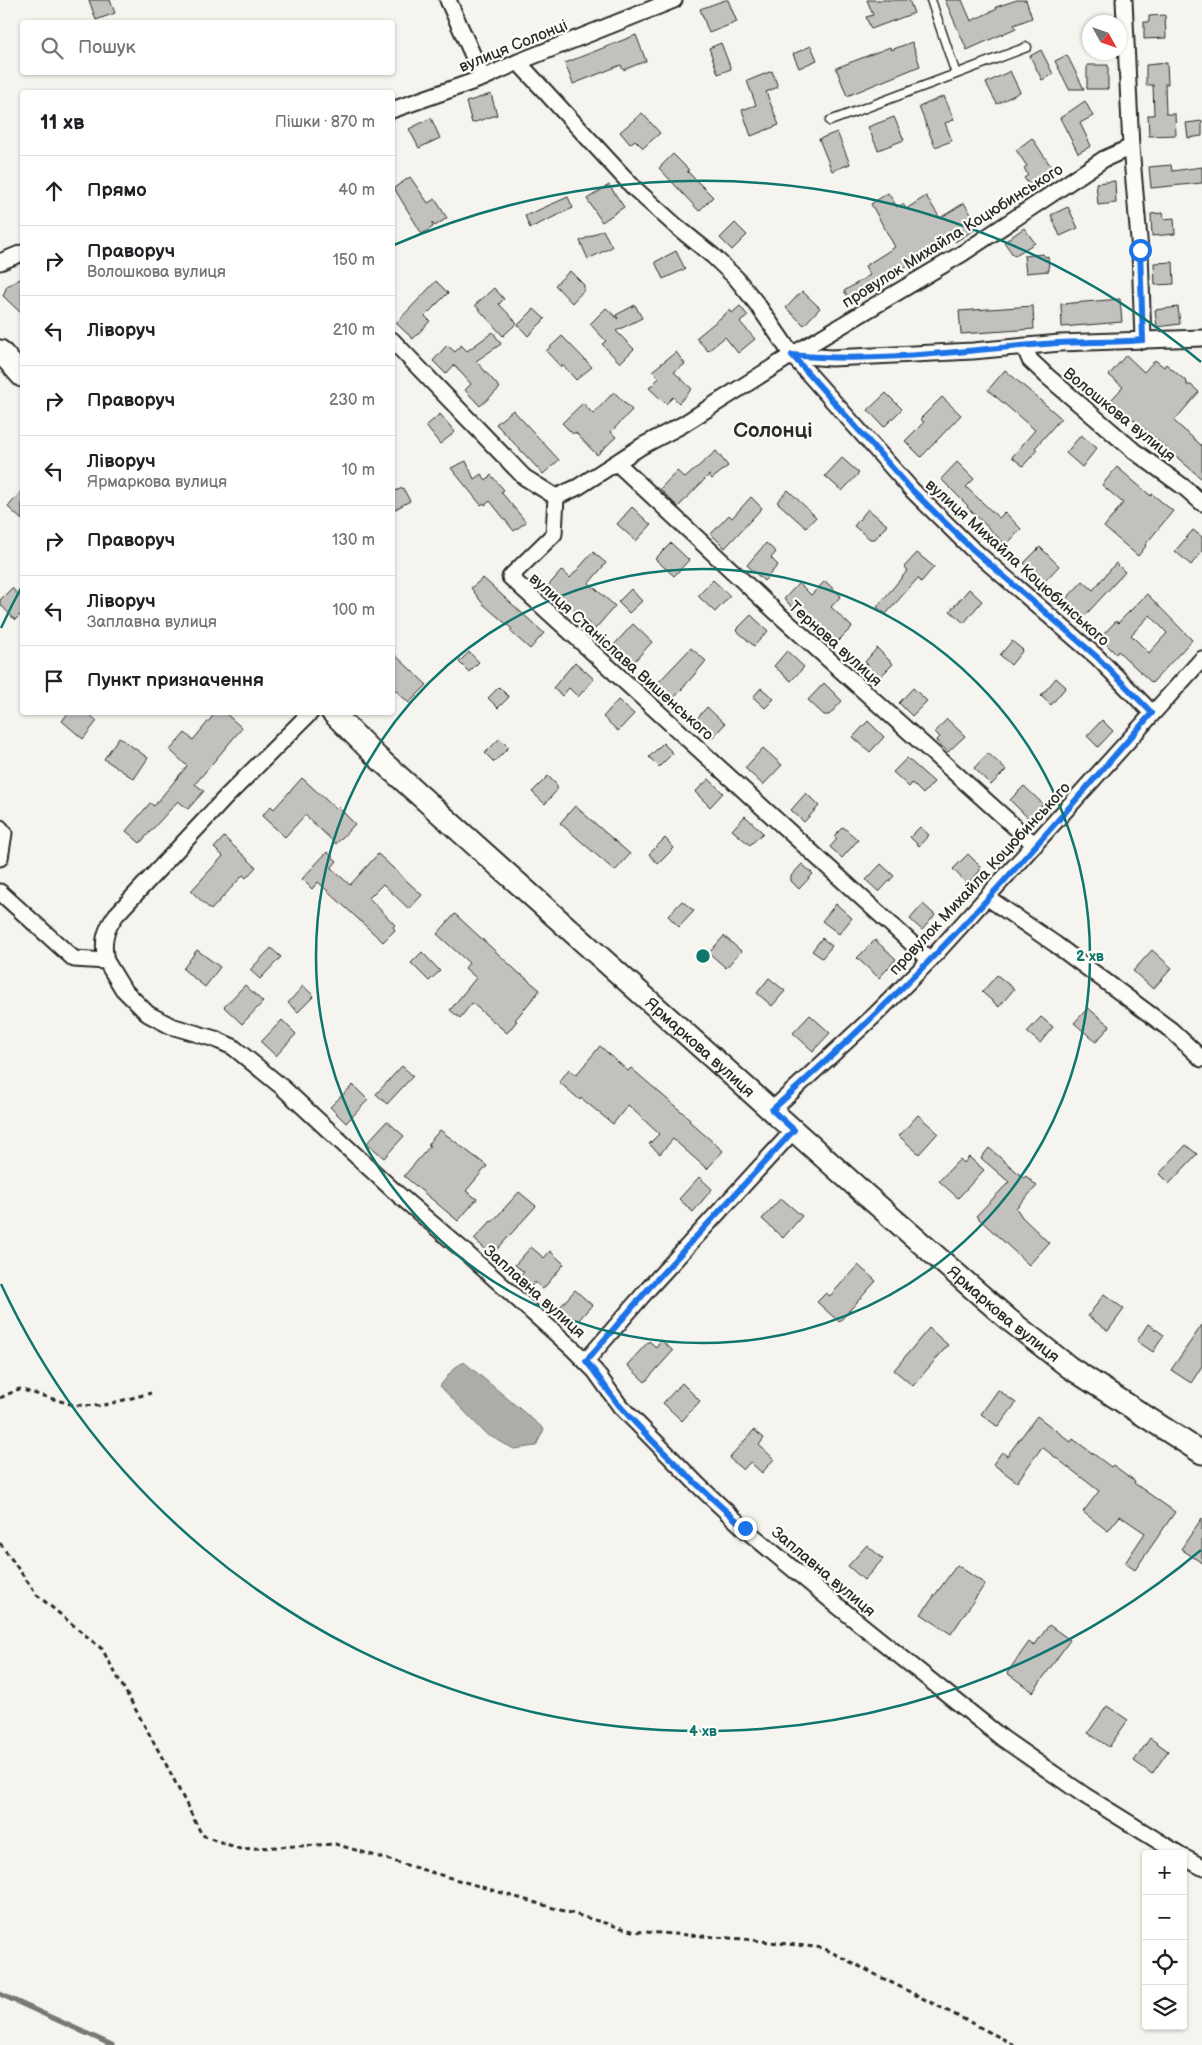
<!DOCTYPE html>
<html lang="uk">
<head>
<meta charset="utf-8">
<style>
  :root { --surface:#fff; --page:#f2f2f2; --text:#202124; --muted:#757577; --line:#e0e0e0 }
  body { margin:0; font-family:"Balsamiq Sans",sans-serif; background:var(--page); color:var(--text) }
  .controls { position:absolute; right:15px; bottom:15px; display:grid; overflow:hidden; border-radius:5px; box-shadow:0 1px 4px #0004 }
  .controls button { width:45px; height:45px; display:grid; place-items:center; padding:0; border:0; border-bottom:1px solid var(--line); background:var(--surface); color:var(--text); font:25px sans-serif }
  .compass { position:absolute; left:1082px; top:15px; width:45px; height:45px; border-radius:50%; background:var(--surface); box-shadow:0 1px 4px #0004; rotate:130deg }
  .stop { position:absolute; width:15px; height:15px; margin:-11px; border:4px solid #1a73e8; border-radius:50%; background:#fff }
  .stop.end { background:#1a73e8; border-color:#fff; box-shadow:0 1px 5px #0008 }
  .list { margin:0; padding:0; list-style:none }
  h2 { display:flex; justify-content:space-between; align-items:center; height:65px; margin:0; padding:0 20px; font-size:21px }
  h2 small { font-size:16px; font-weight:400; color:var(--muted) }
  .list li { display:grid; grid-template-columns:32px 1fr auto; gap:15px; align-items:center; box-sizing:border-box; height:70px; padding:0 20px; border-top:1px solid var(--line) }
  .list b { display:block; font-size:19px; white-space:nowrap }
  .list p { margin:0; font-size:16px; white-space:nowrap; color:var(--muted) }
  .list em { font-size:16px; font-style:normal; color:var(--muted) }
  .icon { flex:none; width:28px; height:28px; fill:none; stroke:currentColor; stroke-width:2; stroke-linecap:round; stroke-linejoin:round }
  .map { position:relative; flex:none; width:1202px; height:2045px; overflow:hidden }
  .search { position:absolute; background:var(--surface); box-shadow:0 1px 4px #0004; left:20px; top:20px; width:375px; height:55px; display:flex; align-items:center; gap:12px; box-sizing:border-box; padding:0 18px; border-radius:5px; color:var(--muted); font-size:19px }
  .panel { position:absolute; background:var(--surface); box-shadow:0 1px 4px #0004; left:20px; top:90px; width:375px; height:625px; border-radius:5px }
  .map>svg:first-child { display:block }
  .water { fill:#adaca9; stroke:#797877 }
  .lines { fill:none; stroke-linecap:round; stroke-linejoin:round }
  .stream { stroke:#797877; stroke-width:5 }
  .building { fill:#c2c1be; stroke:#2b2b2b; fill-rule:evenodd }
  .lane-casing { stroke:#2b2b2b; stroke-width:11 }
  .street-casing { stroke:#2b2b2b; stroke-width:19 }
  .secondary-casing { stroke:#2b2b2b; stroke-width:25 }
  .path { stroke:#2b2b2b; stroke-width:3; stroke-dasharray:5 4; stroke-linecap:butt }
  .lane { stroke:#fdfcf7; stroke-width:8 }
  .street { stroke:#fdfcf7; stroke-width:15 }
  .secondary { stroke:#fdfcf7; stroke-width:21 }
  .route { stroke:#1a73e8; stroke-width:6 }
  .ring { fill:none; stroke:#0f766e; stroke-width:2.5 }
  .labels { text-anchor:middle; stroke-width:4.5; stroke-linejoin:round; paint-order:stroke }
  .street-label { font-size:16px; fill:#2b2b2b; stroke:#fdfcf7 }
  .district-label { font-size:21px; font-weight:bold; fill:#2b2b2b; stroke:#fdfcf7 }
  .centre { fill:#0f766e; stroke:#fdfcf7; stroke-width:2.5 }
  .ring-label { font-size:15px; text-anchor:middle; font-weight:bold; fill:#0f766e; stroke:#fdfcf7; stroke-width:4.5; stroke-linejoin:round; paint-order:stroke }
</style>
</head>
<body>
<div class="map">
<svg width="1202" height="2045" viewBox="0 0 1202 2045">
  <rect width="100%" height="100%" fill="#f5f4ef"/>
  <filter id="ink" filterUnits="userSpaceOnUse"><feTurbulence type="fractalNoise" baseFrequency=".02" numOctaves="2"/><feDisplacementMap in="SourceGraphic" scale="10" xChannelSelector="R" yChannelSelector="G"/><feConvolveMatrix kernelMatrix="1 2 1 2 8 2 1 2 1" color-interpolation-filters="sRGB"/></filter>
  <g filter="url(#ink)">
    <path class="water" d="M464,1362L544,1429L536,1446L514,1449L486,1434L440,1386L454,1368Z"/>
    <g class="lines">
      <path class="stream" d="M0,1994L112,2045"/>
    </g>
    <path class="building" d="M89,0H110L115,13L96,20Z
      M725,0H728L737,22L709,33L700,9Z
      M867,0H909L914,13L871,29L866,17L873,15Z
      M945,0H962L971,21L997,9L996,7L1017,0H1026L1032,18L1014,25L1016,28L967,50Z
      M1165,15L1166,38L1144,39V22H1149V16Z
      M636,35L646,61L623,70L621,65L573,84L565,63Z
      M912,42L920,66L847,96L836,68L890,47L891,50Z
      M721,43L731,69L718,74L709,48Z
      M811,46L817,60L799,68L793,54Z
      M1041,50L1053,74L1042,80L1030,56Z
      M1067,55L1084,89H1069L1055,61Z
      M1167,63L1168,84H1165L1166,114H1175L1176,135L1149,136L1148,115H1154L1153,85H1146V65Z
      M1087,65H1108V89H1087Z
      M772,71L778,87L766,92L779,125L751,136L742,110L756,105L747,81Z
      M1010,71L1020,92L997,104L986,83Z
      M491,94L497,115L472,123L466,102Z
      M944,96L954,120L945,123L952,141L935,147L919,107Z
      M1085,101L1093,116L1080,123L1091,146L1078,153L1060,118Z
      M642,113L660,133L643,148L635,140L630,144L620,132Z
      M894,117L904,140L878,150L868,127Z
      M431,118L440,138L419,148L409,129Z
      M1202,121V136L1188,138L1186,123Z
      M837,132L850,164L832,171L819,139Z
      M1032,138L1054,171L1041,180L1043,183L1033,190L1024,178L1028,175L1024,168L1027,166L1016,150Z
      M673,154L689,170L687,171L713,197L699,211L659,168Z
      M1171,165L1172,171L1202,167V183L1151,188L1149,167Z
      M410,177L428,203L435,199L447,218L435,226L432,222L433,227L422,234L394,188Z
      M1115,181L1116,203L1098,205L1096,183Z
      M609,185L624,207L602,222L587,199Z
      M888,193L897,207L903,204L906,209L926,196L940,218L964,203L979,227L955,242L952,237L852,303L844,291L870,275L865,266L895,247L871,204Z
      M568,197L573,208L530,228L525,216Z
      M1068,207L1078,228L1060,236L1051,215Z
      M1163,213L1164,219L1174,218L1175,234L1152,236L1151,214Z
      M735,223L747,235L732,250L720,238Z
      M1024,228L1035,243L1014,256L1004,242Z
      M603,230L612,247L588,259L580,241Z
      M676,251L685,269L663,279L655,262Z
      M1043,254L1045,257L1048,256L1049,271L1026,273L1024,256Z
      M1173,262L1174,284L1155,285L1154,263Z
      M570,271L584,285V290L572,303L555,285Z
      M22,278V314L3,296L7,286Z
      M436,281L448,293L425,316L430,321L413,339L396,323Z
      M494,288L504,299L499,304L517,323L503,336L475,305Z
      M802,291L820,308L804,325L786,308Z
      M1120,299L1122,322L1062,327L1061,304Z
      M635,305L642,318L616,331L634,349L620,363L602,344L606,341L590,324L606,308L618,319L616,315Z
      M740,306L748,316L740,322L755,339L738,353L725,337L708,351L696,338L730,310L732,313Z
      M1033,306L1034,329L961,334L959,311Z
      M1178,307L1180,324L1157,327L1155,310Z
      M534,309L545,319L528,336L518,325Z
      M493,332L501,344L476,361L500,388L480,406L465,390L471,384L454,365L446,374L433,361L447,345L455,352L461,345L467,351Z
      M562,336L592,367L576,380L563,365L561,367L546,351Z
      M676,352L685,364L674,372L692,389L679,403L673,397L666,404L649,388L659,378L652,371Z
      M1126,355L1144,372L1155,360L1164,367L1166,364L1187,382V385H1191L1199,392L1174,421L1202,446V479L1111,400L1123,387L1109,375Z
      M1005,370L1061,418L1035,448L1037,450L1023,466L1012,457L1035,430L988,390Z
      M614,392L632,410L611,432L616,437L597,455L575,432L573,434L562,423L583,403L593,414Z
      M886,393L902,409L884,427L868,410Z
      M942,397L961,415L921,457L905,441L924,422L920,419Z
      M513,410L559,460L543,474L496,424Z
      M440,414L455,432L440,444L426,426Z
      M1081,435L1097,448L1082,467L1066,453Z
      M716,451L728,466L712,479L709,475L678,507L660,489L677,471L685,478Z
      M842,458L859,473L842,491L825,476Z
      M466,461L474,479L481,474L486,480L491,475L504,490L501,492L526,522L514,531L490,501L485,505L484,503L481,505L451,468Z
      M957,462L974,479L966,487L999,518L1005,512L1021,529L1006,545L967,507L968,506L941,479Z
      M1117,467L1151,496L1152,494L1173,511L1145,545L1146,546L1138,556L1104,527L1123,503L1102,485Z
      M403,488L410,501L392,511V492Z
      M22,490V520L8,507Z
      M788,490L816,517L806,528L777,502Z
      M751,497L762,508L725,548L711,534L729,515L732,518Z
      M632,507L651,525L636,541L617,524Z
      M868,509L887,525L875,539H870L854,526Z
      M1193,530L1202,537V551L1191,565L1175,551Z
      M671,543L689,560L674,576L655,559Z
      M766,543L776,552L771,558L778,565L764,581L747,565Z
      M1040,547L1059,566L1044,582L1024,563Z
      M593,552L606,563L589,583L615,606L595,629L548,586L562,570L570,578Z
      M917,553L934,567L921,582L918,578L886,614L877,607L908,570L904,567Z
      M1116,563L1125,572L1080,621L1072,614L1076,610L1065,600L1083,581L1093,590Z
      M483,578L544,633L530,649L510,631L512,629L483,604L471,588Z
      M713,580L730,596L715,612L698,596Z
      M825,581L841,596L831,607L852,627L835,644L802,613L800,615L784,599L799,583L811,595Z
      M12,588L22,599V613L15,620L0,604V600Z
      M631,589L642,601L629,613L618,602Z
      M969,589L982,601L964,623L950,611Z
      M1147,594L1192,640L1152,683L1118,651L1116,654L1100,638L1116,621L1118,623ZM1150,615L1167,633L1149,653L1131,635Z
      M751,615L768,631L754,646L736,630Z
      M633,624L652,642L631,665L612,647Z
      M1012,641L1023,650L1011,665L1000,655Z
      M691,648L706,661L669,704L653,688Z
      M877,648L893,664L875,682L863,671L868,665L865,662Z
      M787,651L804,667L791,681L774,666Z
      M392,652L427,685L409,703L392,687Z
      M469,652L479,662L469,672L459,662Z
      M575,662L594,679L578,697L569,688L562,696L553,688Z
      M1056,678L1066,687L1051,705L1041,696Z
      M824,683L842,701L829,715H824L808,700Z
      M499,687L509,697L498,708L488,698Z
      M761,688L774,699L765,708L753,697Z
      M913,688L927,701L912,716L899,703Z
      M618,700L634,714L618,731L603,717Z
      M707,707L725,724L711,739L693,723Z
      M69,712H87L97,721L83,739L62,721Z
      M216,712H224L242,728L195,784L204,791L188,809L178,801L140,843L126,831L150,803L154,806L187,766L170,750L185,733L193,740Z
      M947,719L965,736L948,752L936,741L940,737L935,732Z
      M1102,720L1113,731L1098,747L1087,736Z
      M868,721L884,737L870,752L853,737Z
      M119,737L148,758L134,779L104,759Z
      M500,738L509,747L494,762L485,753Z
      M663,743L673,753L659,767L649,757Z
      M763,748L782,765L763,785L745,768Z
      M988,753L1006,770L991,785L974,768Z
      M907,758L934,782L923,794L912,783L909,787L893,772Z
      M548,776L557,785V790L545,804L532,792Z
      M302,778L336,809L338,807L355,824L336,844L305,815L285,837L262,816L271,806L274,809Z
      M709,779L723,793L710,807L695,792Z
      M1024,786L1043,804L1029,819L1010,800Z
      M806,793L819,806L804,822L791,810Z
      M575,806L630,854L615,871L560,823Z
      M745,816L763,833L750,845L732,830Z
      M843,827L858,840L842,858L830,847L837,839L834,836Z
      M920,827L929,835L919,846L910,837Z
      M224,837L256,867L246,878L243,875L211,910L191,891L223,856L214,848Z
      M665,838L674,848L658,864L649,854Z
      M327,852L337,861L331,868L350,885L378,854L422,895L409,909L383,884L369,898L395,925L393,927L395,930L383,942L318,882L312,889L302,879Z
      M968,854L980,866V871L967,884L953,869Z
      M802,864L813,874L799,889L791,881V876Z
      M881,864L894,876L879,892L866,880Z
      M682,901L694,911L679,927L668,916Z
      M836,904L852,918L839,934L822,921Z
      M923,904L935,915L922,930L910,919Z
      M455,914L521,975V974L540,990L515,1020L517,1021L507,1033L472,1003L460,1018L450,1010L476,978L465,968L469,963L437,934Z
      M724,936L741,951L726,968L709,953Z
      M822,938L832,946L822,958L812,951Z
      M875,940L896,959L879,978L857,958Z
      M271,948L281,957L260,979L250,970Z
      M197,950L220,967L205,987L183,969Z
      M1152,950L1172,968L1153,989L1133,971Z
      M422,952L440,971L429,981L411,963Z
      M997,975L1014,989L999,1007L982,992Z
      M769,978L785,991L772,1006L757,993Z
      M245,985L263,1002L242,1024L224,1007Z
      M303,986L314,996L298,1012L288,1003Z
      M1088,1008L1110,1026L1096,1042L1074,1023Z
      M810,1015L830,1033L813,1051L793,1033Z
      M1041,1017L1053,1027L1040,1043L1027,1032Z
      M282,1020L296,1034L276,1056L261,1042Z
      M600,1046L628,1071L631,1068L690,1119L689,1121L723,1151L707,1169L673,1139L660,1154L649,1144L659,1134L628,1105L613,1124L581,1098L580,1100L559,1082L569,1069L576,1075Z
      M402,1066L413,1076L387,1104L376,1094Z
      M353,1085L368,1100L346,1123L330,1107Z
      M918,1115L938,1133L919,1154L899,1136Z
      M387,1121L404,1136L384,1158L367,1143Z
      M440,1130L487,1166L466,1191L477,1199L458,1221L404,1176L430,1146L428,1144Z
      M1186,1145L1197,1154L1169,1184L1159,1174Z
      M989,1148L1024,1178L1026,1176L1037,1186L1016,1208L1022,1217L1049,1243L1029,1265L976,1216L1009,1182L981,1158Z
      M969,1157L984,1170L958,1198L939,1181L960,1159L964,1163Z
      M699,1177L712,1189L693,1212L679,1199Z
      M519,1192L536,1206L492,1255L474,1239L491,1221L492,1222Z
      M781,1198L802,1216L783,1238L762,1219Z
      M531,1247L544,1258L550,1251L564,1264L543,1289L535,1282L527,1291L516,1281L524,1272L515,1265Z
      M858,1265L876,1281L839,1322L817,1302L826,1293L830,1296Z
      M575,1290L592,1305L571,1329L554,1314Z
      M1104,1294L1124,1309L1108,1331L1088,1316Z
      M1148,1324L1164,1335L1153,1352L1137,1341Z
      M1202,1325V1366L1191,1383L1171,1370Z
      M929,1328L948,1345L913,1386L894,1370Z
      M661,1340L673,1351L645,1382L627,1365L649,1341L656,1347Z
      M682,1383L700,1401L682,1421L663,1403Z
      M998,1390L1016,1403L998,1427L981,1414Z
      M1037,1416L1071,1442L1073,1439L1111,1467L1113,1465L1135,1481L1134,1483L1175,1512L1135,1570L1125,1563L1145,1533L1120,1516L1108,1531L1083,1512L1099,1491L1042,1447L1017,1482L993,1464L1002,1452L1007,1456Z
      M754,1430L764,1438L759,1445L774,1459L762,1473L750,1462L743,1470L729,1458Z
      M1202,1518V1563L1181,1549Z
      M867,1545L883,1559L864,1580L848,1566Z
      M957,1565L985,1584L951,1634L921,1614Z
      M1049,1625L1070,1640L1033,1692L1007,1673L1029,1642L1034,1646Z
      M1107,1706L1128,1720L1109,1747L1088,1733Z
      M1150,1738L1168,1751L1152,1774L1134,1761Z"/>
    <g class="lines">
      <g class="lane-casing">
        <path id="lane" d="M956,74L1027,47
          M830,121L956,74L931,0"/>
      </g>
      <g class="street-casing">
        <path id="street" d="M448,0L483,78
          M1124,0L1131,147L1140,251L1143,341
          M518,62L634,188L676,226L713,256L736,278L757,304L792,355L912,490L970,547L1097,657L1152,713
          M392,110L483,78L518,62L674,0
          M0,262L22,253
          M392,340L524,477L556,497L554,534L510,577L930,960
          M1024,346L1030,360L1047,376L1134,451L1185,488L1202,503
          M792,355L831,358L874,356L973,351L1060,343L1202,338
          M617,463L776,612L1035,845
          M556,497L578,487L642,446L682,425L792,355L963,253L1104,159L1131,147
          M0,828L4,833L0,858
          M0,892L74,959L106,961L123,989L148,1014L171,1026L215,1039L233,1047L282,1087L393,1190L464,1251L573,1349L595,1371L620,1406L699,1486L745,1529L834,1603L1002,1738L1084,1795L1179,1854
          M988,898L1055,944L1171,1030L1202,1059
          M106,961C102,942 105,930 116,915L227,796L311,712
          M772,1110L876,1014L930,960L1202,659
          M586,1361L649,1288L794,1130
          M1183,1857L1202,1867"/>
      </g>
      <g class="secondary-casing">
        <g id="secondary">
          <path d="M0,351L22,376"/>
          <path id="s1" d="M332,712L377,757L867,1196L1008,1319L1069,1367L1202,1453"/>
        </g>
      </g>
      <path class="path" d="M0,1398L19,1389L74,1405L101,1406L151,1393
        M0,1543L37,1595L102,1649L168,1768L202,1835L240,1849L335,1844L632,1931L744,1939L823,1948L1015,2045"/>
      <use href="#lane" class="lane"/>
      <use href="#street" class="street"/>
      <use href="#secondary" class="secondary"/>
    </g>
  </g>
  <g class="lines" filter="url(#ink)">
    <path class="route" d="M745,1528C701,1489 657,1448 618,1404C607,1390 598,1375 586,1361L649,1288L794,1130L772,1110C826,1062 878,1013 929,961C1007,881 1079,796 1152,713L1097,657L970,547L912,490L792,355C875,363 960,351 1044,344C1077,341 1110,343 1143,340L1140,250"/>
  </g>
  <g class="ring">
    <circle cx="703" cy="956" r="387"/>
    <path d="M1201 1550A775 775 0 0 1 1 1284M1 628A775 775 0 0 1 22 586M394 245A775 775 0 0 1 1201 362"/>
  </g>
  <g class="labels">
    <g class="street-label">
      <text transform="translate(513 45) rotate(-22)" y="6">вулиця Солонці</text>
      <text transform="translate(952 235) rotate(-32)" y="6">провулок Михайла Коцюбинського</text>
      <text transform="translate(1120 414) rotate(39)" y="6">Волошкова вулиця</text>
      <text transform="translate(1018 562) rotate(42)" y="6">вулиця Михайла Коцюбинського</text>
      <text transform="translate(836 643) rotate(42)" y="6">Тернова вулиця</text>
      <text transform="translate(622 656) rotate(42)" y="6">вулиця Станіслава Вишенського</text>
      <text transform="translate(979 878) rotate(-47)" y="6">провулок Михайла Коцюбинського</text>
      <text dy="6" stroke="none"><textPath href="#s1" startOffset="498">Ярмаркова вулиця</textPath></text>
      <text transform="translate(535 1291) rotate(42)" y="6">Заплавна вулиця</text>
      <text dy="6" stroke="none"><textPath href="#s1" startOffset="902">Ярмаркова вулиця</textPath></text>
      <text transform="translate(824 1571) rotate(40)" y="6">Заплавна вулиця</text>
    </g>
    <g class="district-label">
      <text x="773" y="437">Солонці</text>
    </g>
  </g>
  <circle cx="703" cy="956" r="8" class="centre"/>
  <g class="ring-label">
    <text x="1090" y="961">2 хв</text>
    <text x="703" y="1736">4 хв</text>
  </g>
</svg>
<div class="controls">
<button>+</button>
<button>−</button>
<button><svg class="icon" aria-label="locate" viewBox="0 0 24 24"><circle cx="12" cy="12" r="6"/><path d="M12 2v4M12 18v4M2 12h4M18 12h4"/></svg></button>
<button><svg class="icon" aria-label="layers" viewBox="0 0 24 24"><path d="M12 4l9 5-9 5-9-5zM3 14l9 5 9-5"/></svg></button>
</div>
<svg class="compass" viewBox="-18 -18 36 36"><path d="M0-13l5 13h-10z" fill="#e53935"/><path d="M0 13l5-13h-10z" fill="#757577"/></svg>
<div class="stop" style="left:1140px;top:250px"></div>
<div class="stop end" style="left:745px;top:1528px"></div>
<div class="search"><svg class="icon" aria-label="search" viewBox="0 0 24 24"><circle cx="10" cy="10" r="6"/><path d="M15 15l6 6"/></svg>Пошук</div>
<section class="panel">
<h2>11 хв<small>Пішки · 870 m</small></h2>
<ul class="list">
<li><svg class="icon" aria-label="ahead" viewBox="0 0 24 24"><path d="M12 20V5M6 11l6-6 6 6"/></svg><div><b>Прямо</b></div><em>40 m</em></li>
<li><svg class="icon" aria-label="right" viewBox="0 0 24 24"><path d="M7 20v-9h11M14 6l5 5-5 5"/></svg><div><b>Праворуч</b><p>Волошкова вулиця</p></div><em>150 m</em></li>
<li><svg class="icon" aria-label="left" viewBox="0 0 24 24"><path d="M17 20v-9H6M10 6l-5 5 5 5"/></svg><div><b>Ліворуч</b></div><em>210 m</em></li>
<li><svg class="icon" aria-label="right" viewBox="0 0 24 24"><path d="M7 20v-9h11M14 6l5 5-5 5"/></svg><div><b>Праворуч</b></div><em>230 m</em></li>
<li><svg class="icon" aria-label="left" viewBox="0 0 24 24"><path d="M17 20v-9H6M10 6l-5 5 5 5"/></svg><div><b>Ліворуч</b><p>Ярмаркова вулиця</p></div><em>10 m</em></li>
<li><svg class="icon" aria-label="right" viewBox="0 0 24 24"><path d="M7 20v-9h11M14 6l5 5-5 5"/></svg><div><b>Праворуч</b></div><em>130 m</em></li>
<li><svg class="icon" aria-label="left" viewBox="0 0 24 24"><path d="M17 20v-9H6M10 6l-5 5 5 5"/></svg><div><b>Ліворуч</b><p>Заплавна вулиця</p></div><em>100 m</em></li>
<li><svg class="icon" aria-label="arrive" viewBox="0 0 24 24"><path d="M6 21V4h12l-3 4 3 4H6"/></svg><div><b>Пункт призначення</b></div></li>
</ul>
</section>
</div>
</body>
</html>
